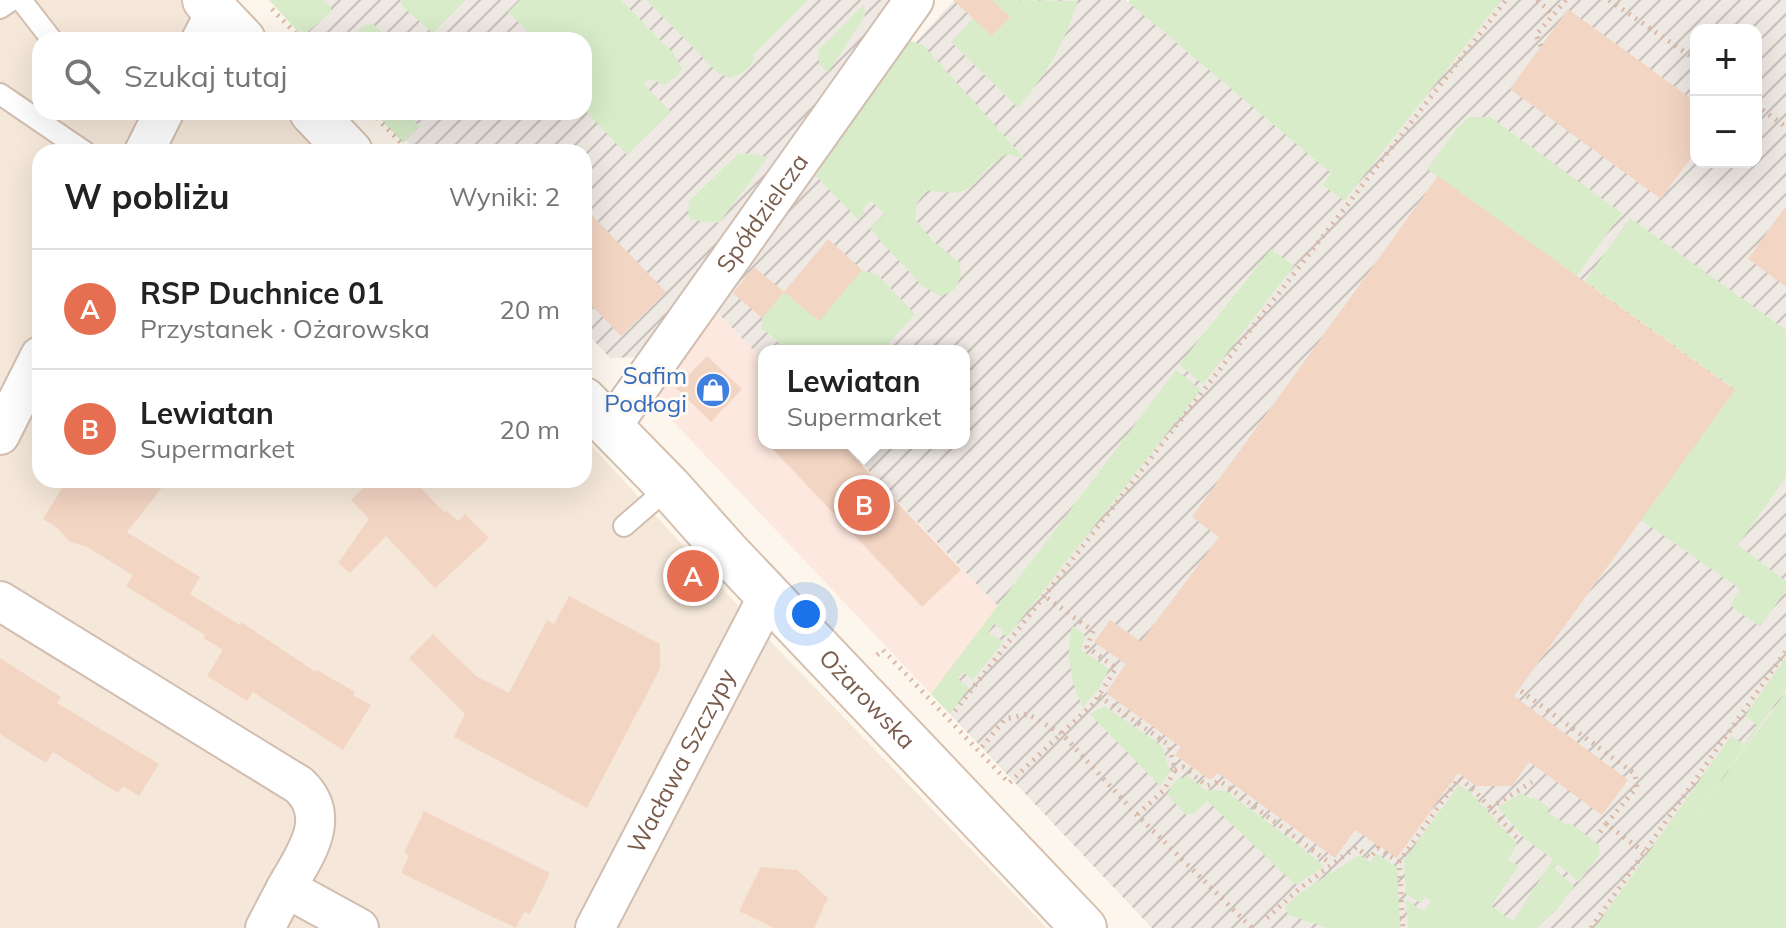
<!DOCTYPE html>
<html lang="pl">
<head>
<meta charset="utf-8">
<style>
  :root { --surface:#fff; --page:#f6f6f6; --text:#222; --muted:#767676; --line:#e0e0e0; --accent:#e76f51 }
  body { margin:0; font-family:Mulish,sans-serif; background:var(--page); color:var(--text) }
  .controls { position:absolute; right:24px; top:24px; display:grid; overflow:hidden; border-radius:16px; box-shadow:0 8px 32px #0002 }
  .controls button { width:72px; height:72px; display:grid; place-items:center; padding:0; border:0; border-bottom:2px solid var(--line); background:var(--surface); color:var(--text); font:40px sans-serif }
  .you { position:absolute; left:806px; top:614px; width:28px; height:28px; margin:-20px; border:6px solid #fff; border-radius:50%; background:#1a73e8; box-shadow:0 0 0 12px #1a73e833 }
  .badge { display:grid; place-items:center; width:52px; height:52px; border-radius:50%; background:var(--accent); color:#fff; font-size:26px; font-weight:700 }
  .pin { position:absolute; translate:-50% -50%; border:4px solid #fff; box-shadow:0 2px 8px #0006 }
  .popup { position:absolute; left:758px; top:345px; width:212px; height:104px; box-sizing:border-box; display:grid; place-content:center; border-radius:16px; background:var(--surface); filter:drop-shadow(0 2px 6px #0005); font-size:26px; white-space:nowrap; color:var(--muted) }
  .popup b { font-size:30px; color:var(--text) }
  .popup::after { content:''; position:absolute; left:50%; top:100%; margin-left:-16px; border:16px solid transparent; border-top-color:var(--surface) }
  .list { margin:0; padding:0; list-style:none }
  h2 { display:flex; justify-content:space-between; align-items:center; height:104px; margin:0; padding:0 32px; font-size:34px }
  h2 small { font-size:26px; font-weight:400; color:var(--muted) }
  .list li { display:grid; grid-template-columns:52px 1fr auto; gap:24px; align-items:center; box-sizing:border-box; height:120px; padding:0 32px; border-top:2px solid var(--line) }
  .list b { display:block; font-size:30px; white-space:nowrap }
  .list p { margin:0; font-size:26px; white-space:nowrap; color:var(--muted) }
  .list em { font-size:26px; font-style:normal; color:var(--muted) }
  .icon { flex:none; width:44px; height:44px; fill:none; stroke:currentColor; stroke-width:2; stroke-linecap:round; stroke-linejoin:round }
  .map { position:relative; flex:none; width:1786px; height:928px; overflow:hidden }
  .search { position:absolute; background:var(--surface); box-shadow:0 8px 32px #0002; left:32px; top:32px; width:560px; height:88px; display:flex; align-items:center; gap:20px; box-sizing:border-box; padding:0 28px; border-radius:24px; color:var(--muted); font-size:30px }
  .panel { position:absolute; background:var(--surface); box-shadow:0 8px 32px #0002; left:32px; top:144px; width:560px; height:344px; border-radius:24px }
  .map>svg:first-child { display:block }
  .residential { fill:#f5e8da }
  .commercial { fill:#fde8e0 }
  .industrial { fill:url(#industrial-furrows); fill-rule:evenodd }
  .grass { fill:#d8ecc9 }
  .building { fill:#f3d5c3 }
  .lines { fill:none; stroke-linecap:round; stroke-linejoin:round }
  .service-casing { stroke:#d1beb0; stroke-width:24 }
  .minor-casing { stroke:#d1beb0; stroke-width:42 }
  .secondary-casing { stroke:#d6c0b0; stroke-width:48 }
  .path { stroke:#d9b8a5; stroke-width:5; stroke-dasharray:2 6; stroke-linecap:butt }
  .service { stroke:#fff; stroke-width:20 }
  .minor { stroke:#fff; stroke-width:38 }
  .secondary { stroke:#fff; stroke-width:44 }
  .labels { text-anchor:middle; stroke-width:6; stroke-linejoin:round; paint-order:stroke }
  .street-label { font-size:24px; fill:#7a5c4d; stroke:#fffaf3 }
  .shop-label { font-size:24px; fill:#366cbe; stroke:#fffaf3; text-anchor:end }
</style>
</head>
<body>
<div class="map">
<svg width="1786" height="928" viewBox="0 0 1786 928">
  <defs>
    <pattern id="industrial-furrows" width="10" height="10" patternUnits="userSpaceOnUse" patternTransform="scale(2)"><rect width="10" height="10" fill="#efe9e4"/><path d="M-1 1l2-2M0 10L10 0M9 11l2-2" fill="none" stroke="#c7c0bb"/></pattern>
  </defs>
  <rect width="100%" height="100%" fill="#fdf6ec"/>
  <path class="residential" d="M0,0H187L223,40H40V112H289L325,152H40V480H584V437L771,642L1047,928H0Z"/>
  <path class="commercial" d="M716,311L764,361V443H841L998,606L931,694L650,397Z"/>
  <path class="industrial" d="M277,0H889L645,357L610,358L584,330V152H417L379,112H584V40H313Z
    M954,0H1126L1332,173L1471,0H1786V692L1617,928H1152L931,694L998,606L842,443H964V351H764V361L716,311L890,71ZM1696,30H1756V162H1696Z"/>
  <path class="grass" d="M269,0H322L331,7V12L304,35L300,34Z
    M400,0H466L433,33L404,8Z
    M520,0H621L674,54L682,68L679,74L665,85L649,79L644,85L671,112L627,155L584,109V40H528L532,36L508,12Z
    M646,0H808L754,54C754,67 742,74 730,78L719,74Z
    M992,0L1078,1C1064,45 1047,73 1018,108L951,42L973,18L993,36L1010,17Z
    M1130,0H1501L1344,201L1323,185L1331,173L1128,2Z
    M864,4L865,16L828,72L819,64L818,51Z
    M373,24L392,40H349L364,25Z
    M908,40L923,45L1025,159L1007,154C965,176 987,201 926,190L917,204L915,219L932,240L960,263L961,276L955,290L941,296L922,286L870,229L885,214L871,201L863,208L865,212L858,219L816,176C821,159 835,150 838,132Z
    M374,112H406L420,127L403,143Z
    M1469,117H1490L1622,213L1577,276L1427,169L1457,129Z
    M747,153L768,157L719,223L691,220L688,211L689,201L737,155Z
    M1630,218L1786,330V477L1738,545L1786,581V590L1760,627L1730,605L1740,589L1641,520L1735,389L1585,281Z
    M1271,249L1294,266L1203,384L1179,365Z
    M862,270L878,275L915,314L882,351H785L779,347L777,340L762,329V318L784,292L819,321Z
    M1176,370L1201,390L1007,637L1002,633L1003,630L994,624L988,633L1004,641L973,680L963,672L958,679L969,688L950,714L931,694Z
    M1072,626L1085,635L1081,650L1109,669L1100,687L1083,707C1070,682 1066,653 1072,626Z
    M1786,657V689L1681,836L1786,692V928H1595L1731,736L1744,744L1757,725L1745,716Z
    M1105,706L1162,746L1170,771L1160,786L1090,714Z
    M1188,776L1205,790L1226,791L1319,861L1324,867L1296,885L1207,801L1194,813L1186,815L1167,794L1176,780Z
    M1459,785L1470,792L1517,844L1508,860L1519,866L1491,906L1513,921L1553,859L1525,839L1498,807L1521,793L1531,799L1535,797L1549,808L1548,813L1566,824L1570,823L1599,845L1600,854L1579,882L1557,864L1553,868L1574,886L1555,912L1537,928H1408L1406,900L1424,911L1431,901L1425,897L1421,903L1406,894L1404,860Z
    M1377,854L1397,867L1400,928H1328L1288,915L1285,906L1310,886L1360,855L1370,862Z"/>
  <path class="building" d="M953,0H992L1010,17L992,36Z
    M1568,9L1696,102V151L1661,199L1510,89Z
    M1438,176L1735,390L1514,696L1628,780L1602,815L1529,762L1512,786H1476L1458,773L1397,858L1355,830L1335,858L1218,773L1210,780L1175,755L1181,747L1106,693L1126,664L1094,642L1110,620L1141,642L1219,537L1192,517Z
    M1786,206V287L1748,259Z
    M584,207L666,292L621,336L584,298Z
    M828,239L862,270L819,321L784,292Z
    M754,267L784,292L762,318L733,293Z
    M707,356L742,389L711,422L676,388Z
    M767,443H841L961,570L922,607Z
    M67,480H168L127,532L200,577L190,594L240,625L241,622L316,672L317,670L355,692L353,695L371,705L343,750L253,692L247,701L207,676L223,650L203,638L205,635L126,586L133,575L85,546L70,542L56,527L43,519Z
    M372,480H413L445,513L447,511L458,521L465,514L489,538L435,588L386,536L350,573L338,563L369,519L351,500Z
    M569,596L660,644V669L587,808L454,737L465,714L409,658L433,634L476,676L509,693L547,620L554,624Z
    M0,658L61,697L57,703L159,764L139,796L123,786L118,793L53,752L46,763L0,734Z
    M424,811L550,873L530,914L524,912L516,928L401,873L409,856L404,853Z
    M761,867L797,870L828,898L814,928H774L739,911Z"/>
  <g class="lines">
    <g class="service-casing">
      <path id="service" d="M21,0L52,40
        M0,8L12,0
        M0,94L85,152
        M624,526L669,487"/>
    </g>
    <g class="minor-casing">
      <g id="minor">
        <path d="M201,40L216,11"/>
        <path d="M144,152L164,112"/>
        <path id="s1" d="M611,427L914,0"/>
        <path d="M0,435L40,356"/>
        <path d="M0,601L299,785C334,818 304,856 286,888L359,928"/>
        <path d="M265,928L286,888"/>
        <path id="s2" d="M595,928L768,596"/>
      </g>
    </g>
    <g class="secondary-casing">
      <g id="secondary">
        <path d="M205,0L243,40"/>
        <path d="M312,112L350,152"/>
        <path id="s3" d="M584,400L669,487L726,551L1084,928"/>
      </g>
    </g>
    <path class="path" d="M1537,0L1553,14
      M1609,0L1696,60
      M272,9L302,40
      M1541,46L1536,35L1566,0
      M1756,105L1786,127
      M371,112L410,152
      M877,655L883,650L1009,783L1095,702L1116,668L1087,647L1093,631L1043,595
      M1521,691L1635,774L1637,787L1606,824L1644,852
      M1099,696L1169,745L1175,770L1164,790L1137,815
      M955,711L1506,0
      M982,747L1005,719L1028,714L1062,734L1137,815L1252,928
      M1175,770L1183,767L1207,786L1220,781L1331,864
      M1490,808L1532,782
      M1600,832L1606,824
      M1399,862L1459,778L1474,790L1520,841
      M1267,918L1300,888L1356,847L1370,858L1378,848L1399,862L1403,928
      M1591,928L1786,651"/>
    <use href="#service" class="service"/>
    <use href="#minor" class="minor"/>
    <use href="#secondary" class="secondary"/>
  </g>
  <defs>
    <g id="shop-disc" transform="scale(1.8)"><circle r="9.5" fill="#3f7fe0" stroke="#fffaf3"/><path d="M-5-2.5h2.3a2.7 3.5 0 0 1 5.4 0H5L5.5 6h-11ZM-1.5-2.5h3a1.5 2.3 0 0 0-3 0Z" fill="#fff"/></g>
  </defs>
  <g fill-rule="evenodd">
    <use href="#shop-disc" x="713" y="390"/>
  </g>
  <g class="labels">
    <g class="street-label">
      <text dy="8" stroke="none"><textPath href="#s1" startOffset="262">Spółdzielcza</textPath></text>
      <text dy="8" stroke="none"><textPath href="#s3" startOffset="412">Ożarowska</textPath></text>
      <text dy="8" stroke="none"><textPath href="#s2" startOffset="188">Wacława Szczypy</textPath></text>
    </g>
    <g class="shop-label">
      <text x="687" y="384">Safim<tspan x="687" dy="28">Podłogi</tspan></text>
    </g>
  </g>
</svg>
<div class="controls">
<button>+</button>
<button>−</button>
</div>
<div class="you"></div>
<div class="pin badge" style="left:693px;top:576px">A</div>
<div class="pin badge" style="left:864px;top:505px">B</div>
<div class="popup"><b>Lewiatan</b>Supermarket</div>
<div class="search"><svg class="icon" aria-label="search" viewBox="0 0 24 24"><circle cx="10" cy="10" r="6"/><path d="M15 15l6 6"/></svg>Szukaj tutaj</div>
<section class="panel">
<h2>W pobliżu<small>Wyniki: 2</small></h2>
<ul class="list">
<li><span class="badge">A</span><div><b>RSP Duchnice 01</b><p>Przystanek · Ożarowska</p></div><em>20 m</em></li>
<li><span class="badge">B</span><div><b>Lewiatan</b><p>Supermarket</p></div><em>20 m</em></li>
</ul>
</section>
</div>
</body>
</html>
